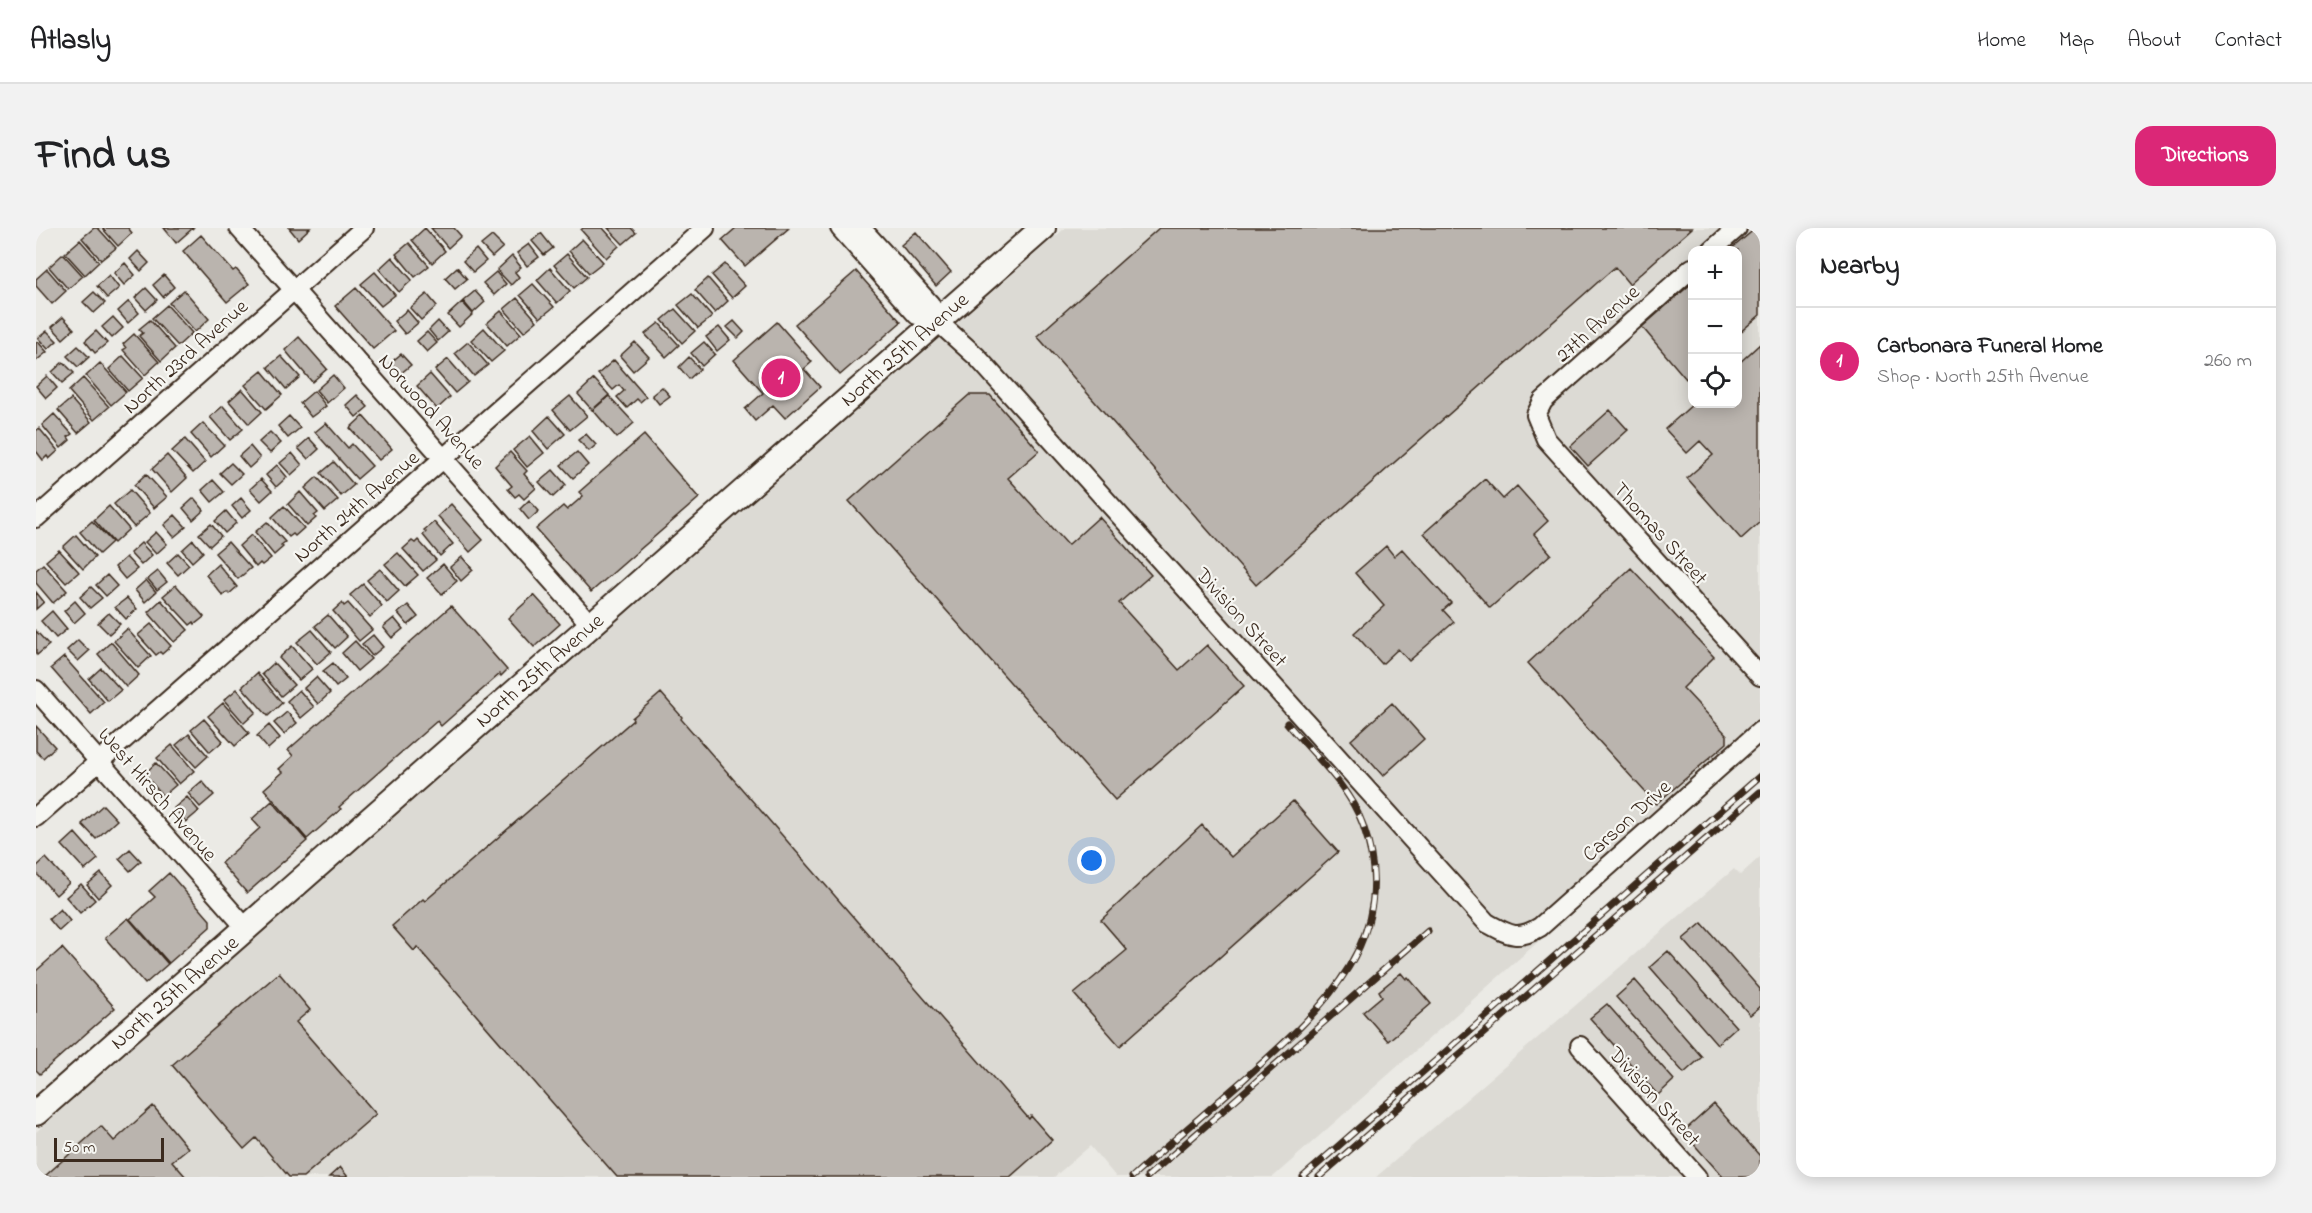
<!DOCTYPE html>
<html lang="en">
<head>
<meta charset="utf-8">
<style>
  :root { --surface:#fff; --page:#f2f2f2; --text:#202124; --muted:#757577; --line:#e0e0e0; --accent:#db2777 }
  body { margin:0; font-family:"Indie Flower",sans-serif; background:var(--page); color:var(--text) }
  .controls { position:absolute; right:18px; top:18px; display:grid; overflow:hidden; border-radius:12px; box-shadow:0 3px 15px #0003 }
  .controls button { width:54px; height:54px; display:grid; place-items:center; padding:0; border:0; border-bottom:2px solid var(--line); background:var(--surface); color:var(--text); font:30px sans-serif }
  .scale { position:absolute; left:18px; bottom:15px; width:110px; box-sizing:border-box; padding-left:6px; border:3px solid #3b2a1e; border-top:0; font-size:16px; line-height:21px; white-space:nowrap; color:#3b2a1e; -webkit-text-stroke:4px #f6f6f2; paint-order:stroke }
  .you { position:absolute; left:1056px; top:633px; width:21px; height:21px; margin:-15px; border:4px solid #fff; border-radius:50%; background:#1a73e8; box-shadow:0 0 0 9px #1a73e833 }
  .badge { display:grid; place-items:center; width:39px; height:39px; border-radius:50%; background:var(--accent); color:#fff; font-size:20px; font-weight:700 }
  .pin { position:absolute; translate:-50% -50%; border:3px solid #fff; box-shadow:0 2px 6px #0006 }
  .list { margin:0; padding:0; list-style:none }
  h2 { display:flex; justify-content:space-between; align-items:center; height:78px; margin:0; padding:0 24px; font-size:26px }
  h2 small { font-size:20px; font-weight:400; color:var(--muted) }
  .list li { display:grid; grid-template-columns:39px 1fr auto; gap:18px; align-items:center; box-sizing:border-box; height:108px; padding:0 24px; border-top:2px solid var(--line) }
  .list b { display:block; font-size:22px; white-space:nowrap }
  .list p { margin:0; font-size:20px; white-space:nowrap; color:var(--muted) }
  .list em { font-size:20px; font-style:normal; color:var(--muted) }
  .icon { flex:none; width:33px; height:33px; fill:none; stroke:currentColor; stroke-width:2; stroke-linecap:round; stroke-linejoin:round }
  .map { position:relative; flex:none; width:1724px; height:949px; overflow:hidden; border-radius:18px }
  header { display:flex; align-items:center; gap:36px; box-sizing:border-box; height:84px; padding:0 30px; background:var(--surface); border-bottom:2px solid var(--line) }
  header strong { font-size:28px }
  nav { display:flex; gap:33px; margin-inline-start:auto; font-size:21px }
  .intro { display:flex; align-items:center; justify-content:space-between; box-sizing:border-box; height:144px; padding:0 36px }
  h1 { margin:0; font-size:42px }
  .button { padding:15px 27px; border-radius:18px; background:var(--accent); color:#fff; font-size:21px; font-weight:700 }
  main { display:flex; gap:36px; padding:0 36px }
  aside { flex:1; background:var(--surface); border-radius:18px; box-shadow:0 3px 15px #0003 }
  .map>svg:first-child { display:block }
  .built { fill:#dcdad4; fill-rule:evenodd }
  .building { fill:#bab4ae; stroke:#3b2a1e; stroke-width:1.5 }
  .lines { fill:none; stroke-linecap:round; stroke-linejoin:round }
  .street-casing { stroke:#3b2a1e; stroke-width:22 }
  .secondary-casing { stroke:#3b2a1e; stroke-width:28 }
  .street { stroke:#f6f6f2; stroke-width:18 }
  .secondary { stroke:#f6f6f2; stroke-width:24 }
  .rail-casing { stroke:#3b2a1e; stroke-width:7 }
  .rail { stroke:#f6f6f2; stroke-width:4.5; stroke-dasharray:14; stroke-linecap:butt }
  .labels { text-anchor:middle; stroke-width:4.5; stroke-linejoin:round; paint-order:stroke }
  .street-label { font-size:21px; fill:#3b2a1e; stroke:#f6f6f2 }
</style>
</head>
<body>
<header>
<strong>Atlasly</strong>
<nav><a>Home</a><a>Map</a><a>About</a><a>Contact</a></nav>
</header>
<div class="intro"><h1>Find us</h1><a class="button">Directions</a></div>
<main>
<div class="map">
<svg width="1724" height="949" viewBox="0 0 1724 949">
  <rect width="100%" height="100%" fill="#ebeae5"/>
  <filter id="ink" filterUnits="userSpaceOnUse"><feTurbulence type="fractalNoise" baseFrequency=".0167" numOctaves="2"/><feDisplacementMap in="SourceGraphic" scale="12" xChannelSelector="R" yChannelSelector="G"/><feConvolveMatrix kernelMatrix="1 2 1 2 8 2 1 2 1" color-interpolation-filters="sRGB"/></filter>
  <g filter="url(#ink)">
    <path class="built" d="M1029,0H1724V517L1237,949H1080L1054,918L1018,949H0V904ZM1656,22H1702V176H1656Z
      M1724,629V949H1340L1698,641L1704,647Z"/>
    <path class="building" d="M58,0H62L80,20L65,32L46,10Z
      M66,0H92L96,5L82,18Z
      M128,0H157L140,15Z
      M253,0H274L262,11Z
      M389,0L409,23L396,35L376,12Z
      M395,0H418L425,8L412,20Z
      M547,0H567L583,18L570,30L545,2Z
      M572,0H595L600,5L587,16Z
      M700,0H753L709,38L686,12Z
      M1123,0H1656L1593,56L1579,39L1220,357L1001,108Z
      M1720,0H1724V87L1702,106V22H1694Z
      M880,4L915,44L900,58L865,17Z
      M505,5L517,20L508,27L496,13Z
      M165,7L197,43L200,41L213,56L191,74L147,23Z
      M456,8L467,19L456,29L445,17Z
      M546,11L567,34L553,45L533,23Z
      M44,12L63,34L49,47L29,25Z
      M373,15L393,38L379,49L360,26Z
      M493,16L503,29L491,38L481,25Z
      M440,21L450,33L437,44L427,33Z
      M102,23L113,35L105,43L94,31Z
      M27,26L47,48L32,61L13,39Z
      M531,26L551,49L538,60L518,37Z
      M476,28L485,39L479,44L483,49L475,57L461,42Z
      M356,29L376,52L363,64L343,41Z
      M89,35L99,47L88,57L78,45Z
      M689,36L709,58L696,70L676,47Z
      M421,39L431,51L419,61L409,50Z
      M514,40L534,63L521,75L501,52Z
      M11,41L30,63L16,76L0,58V51Z
      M820,43L865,94L804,147L759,96Z
      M339,44L359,67L345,78L325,56Z
      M460,44L470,56L458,67L447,55Z
      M73,47L83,60L71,70L61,58Z
      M128,47L138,59L127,69L117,57Z
      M672,50L692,73L679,85L659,62Z
      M1656,55V145L1650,151L1606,99Z
      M497,56L518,79L504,90L484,67Z
      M110,60L121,72L110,82L99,70Z
      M320,60L358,103L337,121L299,78Z
      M148,62L173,91L159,104L133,75Z
      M439,63L449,74L437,85L427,73Z
      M58,64L69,75L58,85L47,74Z
      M391,66L401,78L385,92L374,80Z
      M656,66L676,89L662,100L642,77Z
      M481,70L501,93L488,104L468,81Z
      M93,73L103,85L92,95L82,83Z
      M426,74L437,86L423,99L412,87Z
      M131,77L156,105L142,118L116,90Z
      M639,81L659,103L646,115L626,92Z
      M371,82L382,95L369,106L358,93Z
      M465,83L485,106L471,118L451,95Z
      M27,89L38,101L27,111L16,99Z
      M77,89L87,100L76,110L66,99Z
      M114,92L139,120L125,133L103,108L107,105L103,101Z
      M402,93L412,104L402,113L393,102Z
      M698,93L708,104L702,110L691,99Z
      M741,94L776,134L768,141L784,159L749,190L737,177L719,193L709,181L727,165L698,132Z
      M623,95L643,117L630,129L609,106Z
      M683,99L694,112L681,123L670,109Z
      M448,100L468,123L455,134L435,112Z
      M11,103L21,113L12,121L2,110Z
      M60,103L71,115L59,125L49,113Z
      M391,104L401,115L391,124L381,113Z
      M98,106L123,134L109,147L87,122L90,120L87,116Z
      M263,109L291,141L276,154L249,122Z
      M2,114L11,124L0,133V115Z
      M432,114L452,137L438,148L419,125Z
      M599,114L613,129L597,143L584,128Z
      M668,114L679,126L666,138L655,125Z
      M1724,116V294L1705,311L1651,250L1677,227L1664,213L1651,225L1629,201L1657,176H1702V136Z
      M42,118L53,129L42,139L31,128Z
      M365,126L375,137L364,146L354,135Z
      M87,128L107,150L92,163L73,141Z
      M245,128L264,149L250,161L232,139Z
      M653,129L664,141L653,151L643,139Z
      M412,131L432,154L419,165L399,142Z
      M578,132L610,169L604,174L601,171L591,180L581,169L588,163L583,157L577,162L562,146Z
      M27,134L38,145L26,155L16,144Z
      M64,135L90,164L75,177L50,148Z
      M226,143L246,167L230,181L209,157Z
      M394,146L414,169L401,181L381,158Z
      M297,147L308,160L291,175L280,162Z
      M11,148L21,160L10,170L0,158Z
      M47,150L73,179L58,192L33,163Z
      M558,151L573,167L556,182L542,166Z
      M626,159L634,168L623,176L616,167Z
      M206,161L226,184L213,196L193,173Z
      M278,163L290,178L275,189L264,175Z
      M321,167L332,179L320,189L310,177Z
      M933,167H954L1003,223L972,250L1032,317L1063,289L1115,347L1083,375L1143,442L1171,417L1208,458L1079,572L813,273Z
      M534,168L551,188L534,202L517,182Z
      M573,168L598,195L581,210L557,182Z
      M35,171L55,194L42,205L22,182Z
      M187,178L207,201L194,212L174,189Z
      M1574,182L1592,202L1552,238L1534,218Z
      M18,186L36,206L32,209L34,212L25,220L6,197Z
      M253,188L264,200L252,210L242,198Z
      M327,188L356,221L343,232L314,200Z
      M513,188L529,206L512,221L497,203Z
      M167,195L188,217L175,229L155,206Z
      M290,195L312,220L316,216L336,238L321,251L279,204Z
      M3,200L22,223L13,231L11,228L7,232L0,223V203Z
      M234,204L245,215L234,225L223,214Z
      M550,206L560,217L553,223L542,212Z
      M608,207L663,270L555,364L500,301L527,278L531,282L547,268L543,264Z
      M494,208L508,225L491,239L477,222Z
      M273,210L283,221L272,231L262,220Z
      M149,211L169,234L157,245L136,223Z
      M214,218L224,230L213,240L203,228Z
      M474,224L491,243L488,246L500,260L488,271L483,266L479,269L472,261L476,258L459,238Z
      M541,224L552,237L537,250L525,237Z
      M256,225L266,237L255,247L244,235Z
      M131,227L151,250L136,264L116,241Z
      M298,234L318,257L305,268L285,245Z
      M195,235L206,246L195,256L184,245Z
      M241,237L251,249L240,259L230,247Z
      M517,242L530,257L517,269L503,254Z
      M110,246L131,269L118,280L98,257Z
      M281,249L302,272L289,283L269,260Z
      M225,251L236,263L225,273L214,261Z
      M1449,251L1467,271L1481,258L1512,293L1498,306L1515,326L1454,380L1388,305Z
      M177,252L188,264L176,274L166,262Z
      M94,262L114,285L98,299L78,276Z
      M264,264L282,285L278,288L280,290L271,298L252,276Z
      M158,270L168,282L157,292L147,280Z
      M205,270L215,282L206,290L196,278Z
      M493,272L503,283L493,292L484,281Z
      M415,276L447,312L434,324L402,288Z
      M73,278L93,301L78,315L58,292Z
      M248,278L268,300L259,308L257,306L253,309L236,289Z
      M190,283L200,295L189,305L179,293Z
      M139,287L150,299L138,309L128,297Z
      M56,293L76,314L63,326L44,304Z
      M231,294L249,314L245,317L247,319L238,327L219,304Z
      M398,294L417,316L404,328L387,307L390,304L388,302Z
      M175,296L185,308L174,318L163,306Z
      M120,304L131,316L120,326L109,314Z
      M40,307L59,329L47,341L27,319Z
      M215,307L235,330L226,337L224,335L220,339L203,318Z
      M157,312L167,324L156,334L146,322Z
      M382,312L400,332L387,343L367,321L376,313L379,315Z
      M192,314L215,340L202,351L179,325Z
      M105,315L116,327L105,337L94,325Z
      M1350,318L1358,328L1366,321L1415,375L1407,382L1418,394L1373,433L1362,421L1346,436L1318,405L1348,378L1319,345Z
      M23,322L43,344L30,355L10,333Z
      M142,325L153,337L142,347L131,335Z
      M362,325L382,347L369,358L349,336Z
      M90,329L101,341L89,351L79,339Z
      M426,329L437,342L425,353L414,339Z
      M7,336L31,363L17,375L0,355V342Z
      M182,336L201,359L193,366L191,364L187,368L170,347Z
      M407,336L421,353L406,366L391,350Z
      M1595,340L1678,429L1647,460L1691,507V515L1620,576L1492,435Z
      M344,341L363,363L351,374L331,352Z
      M122,343L131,354L121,362L112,351Z
      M71,347L81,358L70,368L60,357Z
      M110,352L120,364L109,374L99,362Z
      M327,356L346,378L334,389L314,367Z
      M140,357L168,389L159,396L158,394L154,397L127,368Z
      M55,359L66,370L54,380L44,369Z
      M0,364L8,374L0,381Z
      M498,367L524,396L498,419L472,390Z
      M91,370L101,381L90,391L79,379Z
      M125,372L152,402L138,414L112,384Z
      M39,373L49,385L38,395L28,383Z
      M306,375L308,378L312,375L336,402L323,413L297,383Z
      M372,377L382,389L372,397L362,385Z
      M415,378L471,442L465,448L464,446L405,498L401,493L303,579L305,581L271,611L228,561L247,544L243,541L257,528L252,522Z
      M16,383L31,401L20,410L5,393Z
      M73,385L84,396L73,406L62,395Z
      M292,387L311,409L299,420L279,398Z
      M358,390L367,401L356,410L347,399Z
      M115,396L135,418L126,426L124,424L120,427L102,407Z
      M91,401L115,428L102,440L78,413Z
      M276,402L295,424L281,436L261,414Z
      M0,403L13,417L1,427L0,425Z
      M337,407L347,419L336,428L326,416Z
      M42,412L53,423L42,433L31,422Z
      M319,413L335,431L321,443L306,425Z
      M75,414L103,447L90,459L62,426Z
      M256,418L276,441L263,452L243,430Z
      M28,429L68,474L55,486L15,440Z
      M238,435L258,457L245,468L226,446Z
      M297,435L310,451L300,459L287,443Z
      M65,440L85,462L72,473L53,451Z
      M221,445L246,475L232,488L206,459Z
      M280,449L294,465L282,476L268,460Z
      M201,461L220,484L208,495L188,472Z
      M263,462L278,479L265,490L251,473Z
      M625,465L646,489L645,491L993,891L995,888L1016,912L974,949H581L381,719L378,723L356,698L387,671L389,673L597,492L596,490Z
      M187,475L213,505L199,518L172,488Z
      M1356,475L1388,511L1347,548L1315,512Z
      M251,484L261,495L248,506L238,495Z
      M168,491L187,513L174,524L155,502Z
      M233,497L244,510L232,521L221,508Z
      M0,498L19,519L7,530L0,523Z
      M153,506L172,528L160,539L140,517Z
      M136,517L158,543L143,556L121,530Z
      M120,535L140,557L127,568L108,546Z
      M166,553L178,567L164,579L152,565Z
      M151,569L163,583L150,594L138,580Z
      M236,573L271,613L211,665L185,635L224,600L216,591Z
      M1257,573L1302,624L1084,818L1038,766L1091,722L1065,692L1166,597L1195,629Z
      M67,577L81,592L60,611L46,596Z
      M39,605L62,631L49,642L26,617Z
      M94,621L105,633L94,643L83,631Z
      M10,630L33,655L20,667L0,645V639Z
      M65,645L76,657L62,670L51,657Z
      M133,645L174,692V699L133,735L94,691L119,669L113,663Z
      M45,656L59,672L44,685L30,669Z
      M24,681L34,693L23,703L13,691Z
      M92,690L132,736L109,756L69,710Z
      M1666,695L1724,761V779L1714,787L1647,711Z
      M26,720L79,780L4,846L0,842V743Z
      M1632,723L1700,799L1681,816L1614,739Z
      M243,745L274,782L260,794L340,886L267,949H253L220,910L208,921L136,837Z
      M1365,745L1370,751L1372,749L1395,776L1352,813L1327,784L1346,768L1343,763Z
      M1599,752L1666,829L1648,845L1580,769Z
      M1571,776L1638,852L1622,867L1554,790Z
      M1678,876L1724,928V949H1687L1647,904Z
      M117,878L152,920L136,933L150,949H8L65,898L78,913Z
      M304,939L312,949H293Z"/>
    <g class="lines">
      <g class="street-casing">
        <path id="street" d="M203,0L555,397
          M804,0L881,87L901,93
          M825,0L894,76L901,93L941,129L1451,695C1473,707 1481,713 1504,699L1724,503
          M1676,22L1701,0
          M1656,40L1507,173L1500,187L1510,211L1724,448
          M0,290L328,0
          M0,462L210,700
          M0,589L669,0
          M1544,818L1661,949"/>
      </g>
      <g class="secondary-casing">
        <path id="secondary" d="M0,885L1007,0"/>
      </g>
      <use href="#street" class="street"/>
      <use href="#secondary" class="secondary"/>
      <g class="rail-casing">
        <path id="rail" d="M1096,949C1132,917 1169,885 1206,853C1283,784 1368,712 1327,597C1313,558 1277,526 1251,495
          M1111,949L1392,703
          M1267,949L1724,548
          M1283,949L1724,564"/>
      </g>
      <use href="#rail" class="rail"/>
    </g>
  </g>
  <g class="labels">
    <g class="street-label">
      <text transform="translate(1561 95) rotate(-42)" y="7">27th Avenue</text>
      <text transform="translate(868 121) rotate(-41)" y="7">North 25th Avenue</text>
      <text transform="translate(149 128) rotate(-42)" y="7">North 23rd Avenue</text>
      <text transform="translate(396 183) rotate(48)" y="7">Norwood Avenue</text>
      <text transform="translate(320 278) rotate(-41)" y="7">North 24th Avenue</text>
      <text transform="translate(1625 305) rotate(48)" y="7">Thomas Street</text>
      <text transform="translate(1206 389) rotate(48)" y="7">Division Street</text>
      <text transform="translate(503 442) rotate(-41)" y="7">North 25th Avenue</text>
      <text transform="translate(122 566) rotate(49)" y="7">West Hirsch Avenue</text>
      <text transform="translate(1590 592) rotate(-42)" y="7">Carson Drive</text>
      <text transform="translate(138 764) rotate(-41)" y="7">North 25th Avenue</text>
      <text transform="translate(1619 868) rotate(48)" y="7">Division Street</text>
    </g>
  </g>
</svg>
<div class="controls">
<button>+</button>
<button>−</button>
<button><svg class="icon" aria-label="locate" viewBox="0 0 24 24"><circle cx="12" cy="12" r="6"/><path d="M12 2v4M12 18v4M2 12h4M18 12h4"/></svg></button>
</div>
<div class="scale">50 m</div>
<div class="you"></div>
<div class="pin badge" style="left:745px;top:150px">1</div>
</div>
<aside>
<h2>Nearby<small></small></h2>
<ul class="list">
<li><span class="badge">1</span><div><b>Carbonara Funeral Home</b><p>Shop · North 25th Avenue</p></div><em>260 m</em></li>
</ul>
</aside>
</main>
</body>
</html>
